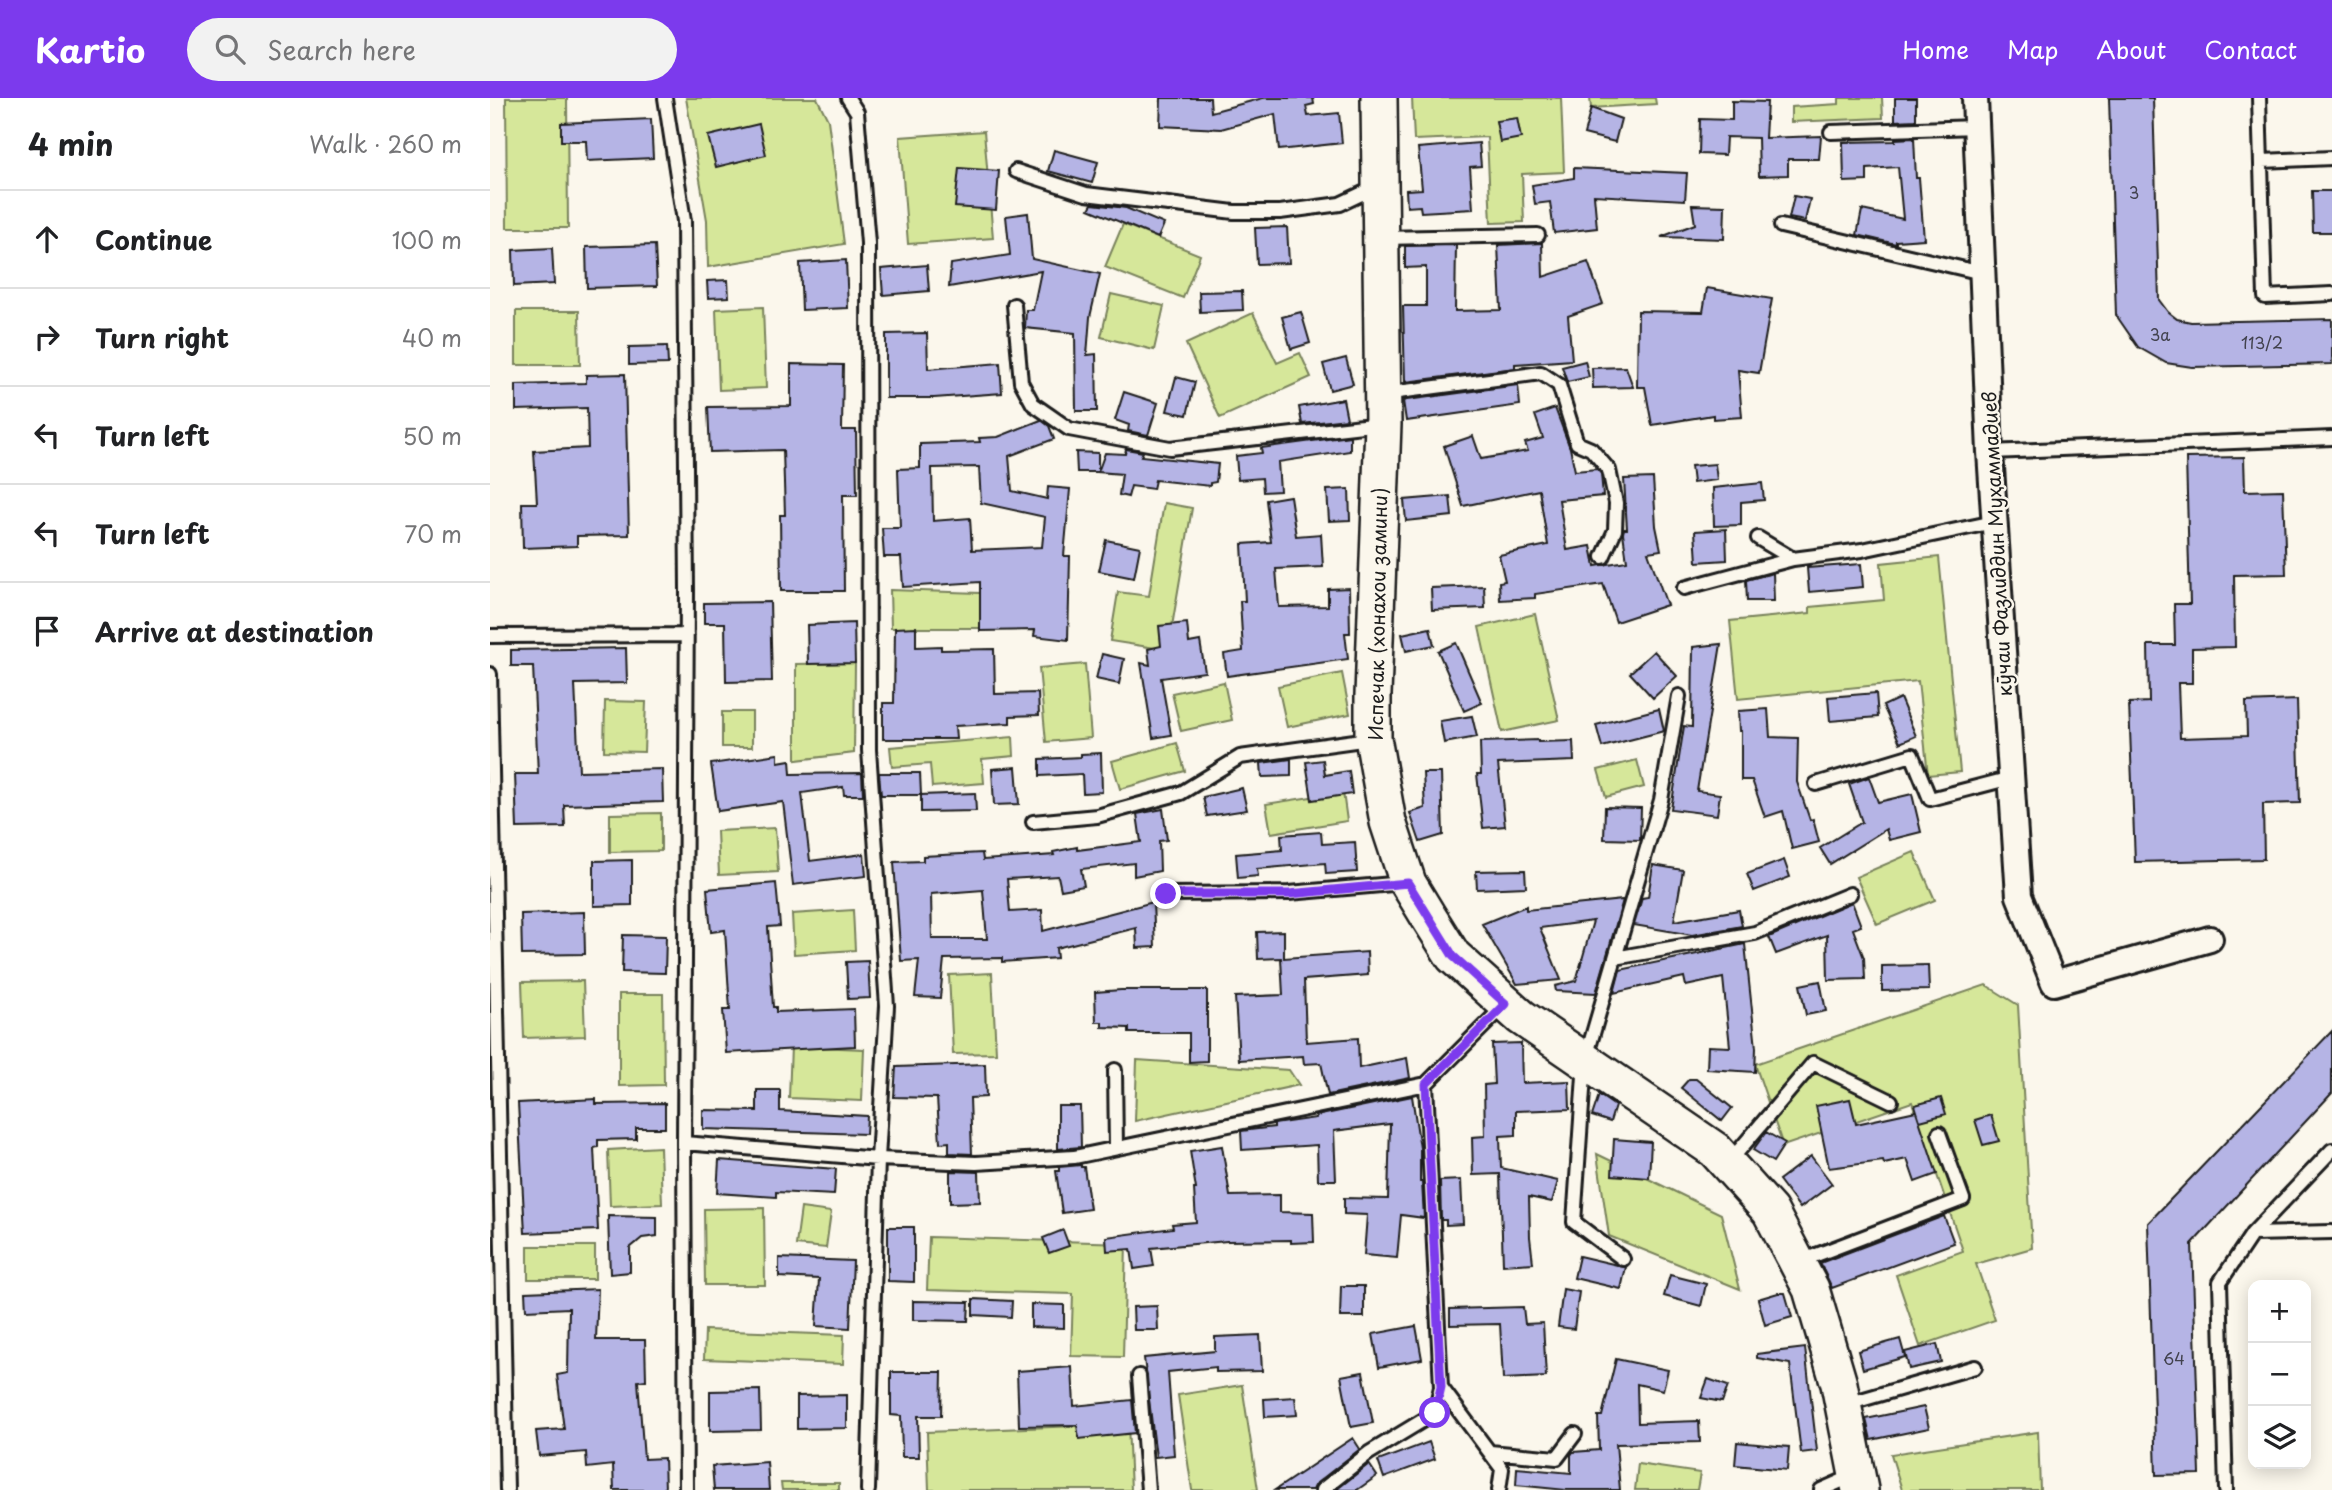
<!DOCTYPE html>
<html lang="en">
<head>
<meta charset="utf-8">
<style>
  :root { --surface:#fff; --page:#f2f2f2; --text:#202124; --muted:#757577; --line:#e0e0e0; --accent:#7c3aed }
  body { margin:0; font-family:"Playpen Sans",sans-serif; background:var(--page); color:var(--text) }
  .controls { position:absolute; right:21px; bottom:21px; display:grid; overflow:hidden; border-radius:14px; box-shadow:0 4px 18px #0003 }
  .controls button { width:63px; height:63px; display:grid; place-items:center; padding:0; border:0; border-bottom:2px solid var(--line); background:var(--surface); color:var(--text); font:35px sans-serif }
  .stop { position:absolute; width:21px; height:21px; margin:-16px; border:5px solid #7c3aed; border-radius:50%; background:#fff }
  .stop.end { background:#7c3aed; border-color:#fff; box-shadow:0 2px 7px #0008 }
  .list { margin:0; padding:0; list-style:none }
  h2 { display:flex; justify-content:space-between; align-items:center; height:91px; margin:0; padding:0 28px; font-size:30px }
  h2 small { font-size:23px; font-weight:400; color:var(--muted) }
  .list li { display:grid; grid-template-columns:46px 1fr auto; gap:21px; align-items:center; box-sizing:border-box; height:98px; padding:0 28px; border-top:2px solid var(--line) }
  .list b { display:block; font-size:26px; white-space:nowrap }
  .list em { font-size:23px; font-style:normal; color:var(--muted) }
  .icon { flex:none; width:38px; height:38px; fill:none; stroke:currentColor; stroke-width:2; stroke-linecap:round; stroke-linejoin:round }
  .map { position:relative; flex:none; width:1842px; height:1392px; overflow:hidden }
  header { display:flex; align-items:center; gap:42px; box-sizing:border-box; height:98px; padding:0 35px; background:var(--accent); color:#fff }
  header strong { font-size:33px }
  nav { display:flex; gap:38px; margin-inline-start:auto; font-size:24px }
  .search { width:490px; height:63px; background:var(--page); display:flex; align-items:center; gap:18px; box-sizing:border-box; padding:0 24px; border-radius:38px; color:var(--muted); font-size:26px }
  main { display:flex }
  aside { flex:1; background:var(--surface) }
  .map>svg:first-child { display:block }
  .green { fill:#d6e79a; stroke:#79825b; stroke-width:2 }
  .building { fill:#b5b4e5; stroke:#1c1c1c; stroke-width:2; fill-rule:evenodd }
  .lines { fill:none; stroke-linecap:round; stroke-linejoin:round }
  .lane-casing { stroke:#1c1c1c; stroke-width:18 }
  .street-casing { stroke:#1c1c1c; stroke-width:30 }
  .secondary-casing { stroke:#1c1c1c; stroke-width:40 }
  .lane { stroke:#fbf7ec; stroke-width:12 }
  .street { stroke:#fbf7ec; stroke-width:24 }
  .secondary { stroke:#fbf7ec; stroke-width:35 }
  .route { stroke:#7c3aed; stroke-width:9 }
  .labels { text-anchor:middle; stroke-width:5; stroke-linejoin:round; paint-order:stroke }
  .number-label { font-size:16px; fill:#42424e }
  .street-label { font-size:19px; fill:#1c1c1c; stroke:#fbf7ec }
</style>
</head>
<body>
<header>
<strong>Kartio</strong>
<div class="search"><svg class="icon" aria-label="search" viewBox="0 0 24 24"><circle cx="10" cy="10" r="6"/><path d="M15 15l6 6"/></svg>Search here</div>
<nav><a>Home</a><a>Map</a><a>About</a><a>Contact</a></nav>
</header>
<main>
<aside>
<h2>4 min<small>Walk · 260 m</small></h2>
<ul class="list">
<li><svg class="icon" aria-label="ahead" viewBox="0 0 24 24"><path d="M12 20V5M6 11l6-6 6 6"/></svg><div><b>Continue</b></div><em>100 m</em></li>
<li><svg class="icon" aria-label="right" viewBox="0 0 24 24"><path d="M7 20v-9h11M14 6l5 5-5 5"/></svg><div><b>Turn right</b></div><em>40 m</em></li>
<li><svg class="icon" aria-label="left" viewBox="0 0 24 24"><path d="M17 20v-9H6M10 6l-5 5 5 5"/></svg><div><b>Turn left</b></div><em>50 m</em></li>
<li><svg class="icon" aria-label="left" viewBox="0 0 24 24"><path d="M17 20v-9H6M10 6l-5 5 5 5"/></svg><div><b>Turn left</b></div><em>70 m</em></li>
<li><svg class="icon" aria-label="arrive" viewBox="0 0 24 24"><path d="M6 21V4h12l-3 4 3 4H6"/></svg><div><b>Arrive at destination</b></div></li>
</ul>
</aside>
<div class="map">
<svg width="1842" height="1392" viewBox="0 0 1842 1392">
  <rect width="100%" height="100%" fill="#fbf7ec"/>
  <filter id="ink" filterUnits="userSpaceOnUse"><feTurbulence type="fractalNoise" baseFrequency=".0143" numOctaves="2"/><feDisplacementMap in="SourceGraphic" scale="14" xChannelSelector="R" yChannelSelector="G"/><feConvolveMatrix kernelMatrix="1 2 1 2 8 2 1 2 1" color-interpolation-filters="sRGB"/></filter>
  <g filter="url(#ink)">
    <path class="green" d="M16,0H77L78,130H17Z
      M196,0H327L338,22L354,146L218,169L217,122Z
      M922,0H1071L1074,74L1032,76L1034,124L1001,125L997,39L924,42Z
      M1100,0H1165L1166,6L1101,10Z
      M1349,0H1392L1393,20L1301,24V9L1349,6Z
      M494,33L503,140L418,146L410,39Z
      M633,126L710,157L693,200L615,169Z
      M621,196L674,208L664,252L611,239Z
      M273,209L276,290L229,292L226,211Z
      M26,213H89L90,267H26Z
      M763,215L787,265L810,255L821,279L730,320L696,246Z
      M674,405L702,410L678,552L620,543L628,494L659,498Z
      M1449,459L1470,674L1438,677L1428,583L1248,601L1240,523L1320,515V509L1394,502L1391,465Z
      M400,492L490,495V530H401Z
      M1045,516L1069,622L1012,634L989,529Z
      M365,565L364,655L306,662V566Z
      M595,566L601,640L556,644L549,570Z
      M852,575L860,616L797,629L788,588Z
      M734,584L742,622L691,633L682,595Z
      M115,603L156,604L154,654L114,653Z
      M232,614H262V649H232Z
      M523,639L524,658L492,661L494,685L442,689L440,666L402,669L400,649Z
      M687,645L695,673L630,691L622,663Z
      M1147,662L1154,689L1116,699L1108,672Z
      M853,694L857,723L781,735L776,706Z
      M171,715V753L120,754V716Z
      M285,730L288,774L229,777L227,733Z
      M1424,754L1445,802L1387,826L1366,779Z
      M363,812L365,852L304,856L302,816Z
      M502,875L506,955L463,956L459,877Z
      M93,883L95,938L34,940L32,884Z
      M1496,887L1528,907L1542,1150L1486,1166L1505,1222L1430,1248L1406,1177L1473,1153L1422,1004L1293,1048L1265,966Z
      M129,896H173L174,987L129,988Z
      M301,948L374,951L372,1003L299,1000Z
      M647,962L799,972L809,987L645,1023Z
      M170,1049L172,1106L120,1108L118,1052Z
      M1107,1056L1231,1116L1250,1191L1119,1138Z
      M274,1110L275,1187H215L214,1111Z
      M311,1110L341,1114L336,1150L306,1147Z
      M439,1139L636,1145L633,1259L581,1258L583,1196L437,1192Z
      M38,1148H105V1181H38Z
      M215,1232L354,1237L353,1266L214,1261Z
      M752,1287L768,1392H702L688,1297Z
      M638,1326L641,1392H439L437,1334Z
      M1548,1334L1550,1392H1412L1401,1356Z
      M1148,1366L1210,1375L1207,1392H1145Z
      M291,1385H349V1392H292Z"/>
    <path class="building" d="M671,0H720L721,14L773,0H823L824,6L816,8L818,18L849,15L852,45L789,52L785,16L731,31L670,28Z
      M1405,0H1426V22L1405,23Z
      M1619,0H1663L1669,202L1678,214L1687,221L1701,224L1842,221V266L1702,269L1676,265L1648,249L1626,217Z
      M1242,3L1277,4L1275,40L1331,38L1329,61H1298V77L1269,78L1268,40L1236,39L1235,57L1209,56L1210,21L1242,22Z
      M1101,10L1131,21L1125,44L1094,36Z
      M1027,20L1031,40L1010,44L1006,23Z
      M161,21L163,60L97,63L96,43H71V25Z
      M269,26L276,57L226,69L218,38Z
      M1424,40L1426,80H1429L1434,141L1406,143V146L1367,137L1372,112L1413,121L1408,69L1377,71V83L1354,84L1353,44L1405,43V41Z
      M989,45L991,68L980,69L983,111L931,114L930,108L917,109L916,92L932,91L928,50Z
      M564,52L608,64L602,85L558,73Z
      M469,70L509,73L506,112L465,109Z
      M1084,70L1197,75L1195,102L1104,97L1107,130L1064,135L1060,104L1045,106L1042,87L1084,80Z
      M1822,93H1842V134H1823Z
      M1304,98L1320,101L1315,123L1299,120Z
      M602,106L636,110L674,126L668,140L599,111Z
      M1202,107L1235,108L1234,141L1171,139L1205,126Z
      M538,115L542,161L610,176L600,219L597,257L606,256L607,313H586L585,235L535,230L536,212H543L551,173L459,189L461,166L520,157L516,118Z
      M797,129L799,165L767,166L765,130Z
      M1052,145L1053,179L1098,164L1113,206L1078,218L1082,262L1025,266V270L915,284L913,208H936V169L915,170V148L966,147L965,213L1011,212L1008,147Z
      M165,147L167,188L97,190L96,149Z
      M62,150L64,186L24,188L23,152Z
      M356,162L358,210L312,212L310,165Z
      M437,167L439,193L393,197L391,171Z
      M238,182L239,199L218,200L217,183Z
      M1217,190L1282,201L1269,275L1248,272L1252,319L1223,321V317L1162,327L1155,289H1147L1148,213L1213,214Z
      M752,193L753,212L710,214L709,194Z
      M811,214L820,245L801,251L792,219Z
      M437,235L438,271L510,265L512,295L444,300H396V236Z
      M177,248L178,266L139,267V249Z
      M856,260L863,286L840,292L833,266Z
      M1095,263L1099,279L1077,284L1072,269Z
      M301,266L353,267L352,332H366L367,397H353L354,493H291L290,417H295L293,352L220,354L218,309L301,308Z
      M1136,269L1143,289L1103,290L1102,270Z
      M135,276L139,437L87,438V448L33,450L32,405H47L44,353L98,350L97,310L26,312V287L96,285V277Z
      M686,279L705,284L697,317L677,313Z
      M1028,287L1030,307L916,323L913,303L917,302Z
      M634,294L668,305L658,337L638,333L639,327L625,322Z
      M853,301L857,321L812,326L809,309Z
      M1065,310L1080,350L1085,373L1107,371L1111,376L1113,398L1069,402L1077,452L1101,448L1105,468L1137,463L1133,435L1134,431H1137L1134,381L1163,380L1166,428L1171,452L1158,454L1177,507L1126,524L1113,486L1045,496V500L1010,502L1009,484L1015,483L1009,457L1058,447L1049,392L973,408L954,348L983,338L991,361L1038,353L1035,345L1053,340L1045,317Z
      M551,322L559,328L564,341L519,358L522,393L557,401L558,389L580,391L574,458H580L578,542L544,538L545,532L490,533V484L413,489L411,459H394L392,430H410L408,371L430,370V346L490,344L489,340L508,339ZM489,369L491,405L555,419L552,449L482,452L480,420L443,423L442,370Z
      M860,338V353L788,364L790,393L773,394L772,380L748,382L746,358L772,355L771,350Z
      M636,351L653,354L651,358L728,366L726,384L720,385V388L665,382L663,391L641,388L638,399L629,397L632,376L608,374L615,355L635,356Z
      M586,354L608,355V374H587Z
      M1754,359L1755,393L1793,392L1796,476L1744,477L1745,549L1702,550V585H1688L1690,640L1757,638L1756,604L1807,602L1810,705L1773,706L1774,761L1645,764L1639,605L1659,604L1658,547H1685L1684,506H1700L1696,360Z
      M1225,366L1227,382L1203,385L1201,368Z
      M1272,385L1274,402L1251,404V427L1224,428L1223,390Z
      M859,391L860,422L839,423L837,392Z
      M800,398L806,438L831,436L833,469L786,471L789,509L838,508V491L859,490L860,535H855L858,561L737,578L734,556L753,553L750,503H755L752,446L781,444L776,402Z
      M960,398L962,418L916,423L914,402Z
      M1236,431L1237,462L1207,464L1205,433Z
      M616,442L650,449L644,480L609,473Z
      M1371,466L1373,489L1319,494L1317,470Z
      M1283,475L1284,503H1257L1256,482Z
      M994,488L995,510L942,512L941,490Z
      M280,504L282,583L236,584L235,525H214V505Z
      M364,525L365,565L318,566L317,527Z
      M697,525L699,545L710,543L715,574L671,580L681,637L663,640L651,565L660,567L658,551L671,548L669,528Z
      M426,529V549L451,548V552L504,551L505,596L548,595L549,617L520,618V625L465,628L466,641H393V605H404L405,530Z
      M940,530L944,547L916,553L912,536Z
      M966,545L992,605L974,613L948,553Z
      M1231,546L1207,693L1230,696L1227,717L1181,711L1194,628L1202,629L1203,549Z
      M136,550L137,585L85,586L89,673L172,671L173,704L74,707L75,729L27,730L25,676H48L43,568H21V552Z
      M1164,553L1187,578L1163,600L1140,575Z
      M612,556L634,561L629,586L606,581Z
      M1386,595L1388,619L1340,623L1338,599Z
      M1410,600L1426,638L1410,645L1393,608Z
      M1169,611L1174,633L1112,649L1106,627Z
      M1278,611L1280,639L1308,640L1307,684L1320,722L1323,721L1329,744L1302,751L1293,713L1275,719L1262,682H1251V633H1249L1248,613Z
      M982,618L987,639L954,645L950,623Z
      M1048,642V644L1083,643L1084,663L1008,666L1015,728L993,730L987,676H991L990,644Z
      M611,655L612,694L593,695L592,676L550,678V661L591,659V656Z
      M288,656V664L300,662L301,676L372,675L373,697H354L353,689L312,695L320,763L374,756L376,778L303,787L293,704L228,713L221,666Z
      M801,661V678L772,679L771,665Z
      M833,662L835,677L859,673L862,696L822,702L816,664Z
      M526,669L529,706L504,707L502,671Z
      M389,675H430L431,697H391Z
      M933,675H951L953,737L930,744L920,715L935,710Z
      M1379,679L1388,704L1422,696L1431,734L1399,742L1396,731L1340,766L1330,750L1372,724L1359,686Z
      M752,690L757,712L717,718L713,699Z
      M485,695L486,713L431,714V697Z
      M1115,709L1151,710L1150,742L1114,741Z
      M673,711L677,742L669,743L670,773L644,778V765L591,771L594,788L571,792L568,778L517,781L520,814L552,812L553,833L663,804L665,849L647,850L646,830L566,850L567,860L512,864V860L454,861L450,900L425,899L429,862L411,863L404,764L433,763V758L492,755L493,762L564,757L563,754L587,749V752L651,744L647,716ZM493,792L497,841H442L441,796Z
      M831,734L832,746L865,744L867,774L836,776L835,765L767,771L768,778L748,780L746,756L792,752L791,737Z
      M142,762V807L104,808V763Z
      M1294,762L1300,779L1264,793L1257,776Z
      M1163,767L1193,772L1184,823L1249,812L1252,828L1202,837L1144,827L1152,800L1158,799Z
      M1035,772L1036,789L987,791L986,773Z
      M286,785L290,828L278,829L283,909H286V914L364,911L365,948L236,955L233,912H240L235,832L221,834L217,791Z
      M1133,802L1106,895L1066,893L1065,888L1086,883L1103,823L1050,830L1071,882L1027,886L992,826L1036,808V812Z
      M1362,804L1371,828L1363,831L1374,860L1375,881L1338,882L1337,837L1286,856L1279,839Z
      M94,814L95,856L32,857L31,816Z
      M794,833V860L877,854L878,877L814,882L816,944L868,940L869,970L917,960L920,980L838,997L831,965L814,966L813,958L749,962L745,899L793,897L791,860L768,861L767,834Z
      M133,837L176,838L175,875L132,874Z
      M1255,846L1266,950L1265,974L1217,971L1218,948L1240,949L1233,880L1196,888L1194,879L1124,895L1130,872Z
      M378,863L380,900L358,901L356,864Z
      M1438,867L1439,892L1392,893V868Z
      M1330,883L1336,913L1316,917L1310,887Z
      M631,892H717V963L699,964V935H639V930L612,929V924H606L605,894Z
      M1842,933V995L1702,1146L1710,1376L1666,1377L1658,1125Z
      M1031,945L1032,985L1079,983L1080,1011L1026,1013V1037L1010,1038L1011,1070L1068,1083L1062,1104L1039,1099L1040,1139L1043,1165L1013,1167L1010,1076L983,1077L982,1039L995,1038L994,987L1004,986L1002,946Z
      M495,966L496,999L480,1000L482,1056L459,1055V1044L450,1045L447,1000L404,999L406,969Z
      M1199,981H1206L1242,1010L1232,1023L1191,990Z
      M267,992H290V1013L377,1018L376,1036L213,1031V1012L267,1013Z
      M1109,997L1125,1008L1120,1024L1102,1018Z
      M922,998L930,1050V1084H932L934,1120L911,1117L907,1160L874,1157L877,1117L854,1116V1100L898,1101L900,1026L844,1033L846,1082H828L827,1047L752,1052L751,1033L784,1029V1026L826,1020V1018Z
      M1451,1000L1456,1016L1430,1023L1425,1007Z
      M106,1001V1006L175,1005V1030H146V1041L108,1042V1049L104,1050L108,1132L35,1135L28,1005Z
      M1360,1001L1366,1026L1426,1013L1447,1076L1425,1084L1417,1061L1394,1066L1393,1063L1339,1070L1326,1008Z
      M568,1008H590L591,1049L568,1051Z
      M1501,1017L1509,1043L1493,1047L1485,1022Z
      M1276,1034L1295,1045L1283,1064L1263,1052Z
      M1124,1041L1161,1044L1159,1080L1122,1077Z
      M732,1048L740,1098L790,1097V1114L823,1115L824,1144L801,1145V1142L737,1143L661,1150L664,1168L644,1171L641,1151L617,1153L616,1139L683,1130L682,1126L706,1124L704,1091H706L700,1053Z
      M1321,1058L1342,1086L1310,1110L1289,1082Z
      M229,1062L346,1071L344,1097L286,1094V1099L227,1095Z
      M591,1067V1069H594L600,1111L572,1115L566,1073H569V1069Z
      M460,1073L489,1074L490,1104L460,1105Z
      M971,1082L973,1126L956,1127V1122H951L950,1083Z
      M118,1118L167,1119V1138L152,1140L140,1150V1174L120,1176Z
      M1454,1118L1464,1145L1342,1190L1330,1165Z
      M398,1129H424V1184L398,1183Z
      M573,1132L579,1148L559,1155L553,1140Z
      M1089,1158L1136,1169L1131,1191L1084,1180Z
      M289,1160L363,1163L360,1230L326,1228L329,1181L289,1179Z
      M1180,1177L1216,1186L1211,1208L1174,1198Z
      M851,1188H874V1219H850Z
      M108,1191L106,1242H155L156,1282L148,1283L154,1361L174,1360L175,1392H124L123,1367L97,1370L96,1354L49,1358L46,1333L74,1331L67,1277L78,1275L79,1210L36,1212L35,1194Z
      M1073,1191L1089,1194L1084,1231L1068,1229Z
      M1288,1195H1295L1302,1219L1275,1227L1268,1201Z
      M483,1201L522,1203L521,1219L483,1217Z
      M423,1203L479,1204L478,1223L423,1222Z
      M541,1206L574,1207V1230L541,1229Z
      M667,1208L668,1232H644L643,1209Z
      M1033,1209L1035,1226L1053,1225L1056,1279L1013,1281L1010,1226L960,1227V1211Z
      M926,1228L932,1261L889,1269L883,1236Z
      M770,1237L772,1273L726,1274V1269L678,1274L684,1357L666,1359L654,1260L725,1253V1239Z
      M1410,1241L1415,1259L1373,1271L1368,1253Z
      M1447,1246L1451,1264L1419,1271L1415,1254Z
      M1315,1250L1327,1353L1311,1355L1300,1266L1267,1260V1256Z
      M1126,1261L1178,1272L1173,1292L1147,1286L1148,1325L1209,1323L1210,1344L1126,1346L1130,1392H1076L1026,1387L1027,1370L1081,1375V1357L1083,1354L1109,1352L1108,1318H1112Z
      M582,1269L584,1308L642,1302L645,1335L589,1341L587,1327L529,1328L527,1273Z
      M401,1274H452L451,1318H428L429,1359H412L411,1318L401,1317Z
      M873,1274L883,1325L861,1329L851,1278Z
      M1218,1281L1238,1288L1232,1304L1211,1300Z
      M270,1292L271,1332L220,1333V1293Z
      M357,1297V1330L307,1331V1298Z
      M805,1299L807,1317L775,1319L774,1301Z
      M1434,1309L1439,1330L1381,1342L1376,1321Z
      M863,1340L870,1351L827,1385L823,1392H785Z
      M939,1344L945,1361L894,1380L888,1363Z
      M1247,1344L1299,1349L1297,1372L1245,1367Z
      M277,1364L279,1392H224L222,1368Z
      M879,1366L887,1378L867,1392H846Z"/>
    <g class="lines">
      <g class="lane-casing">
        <path id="lane" d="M175,0L194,123L197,492L194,1045L196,1392
          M358,0L367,14L378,145L379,652L397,908L388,1061L378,1392
          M1769,0L1775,199L1842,196
          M1341,34L1486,29
          M1772,63L1842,60
          M526,73L596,96L744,114H790L850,106L886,89
          M1291,128L1492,175
          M892,140L1048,137
          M524,207L531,284L543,306L579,331L680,350L890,326
          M893,296L1051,275L1069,287L1087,345L1101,351L1119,372L1126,405L1125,432L1113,459
          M1500,354L1842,340
          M1268,440L1303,461L1372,452L1504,424
          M1194,490L1303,461
          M0,538L197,537
          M0,576L17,1392
          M1326,686L1422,657L1440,701L1521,680
          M543,724L607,718L691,695L750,659L879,641
          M676,796L799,795L914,785
          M1125,860L1265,835L1360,796
          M625,972L626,1050
          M194,1045L388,1061L486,1065L584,1059L936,986L1016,906
          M1240,1063L1323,965L1401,1003
          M1762,1136L1842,1134
          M1133,1161L1084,1124L1095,963L1171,702L1189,598
          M1308,1164L1473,1101L1449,1035
          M649,1278L658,1392
          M951,1289L1012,1371L1009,1392
          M1357,1306L1485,1269
          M1000,1354L1067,1360L1085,1336
          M832,1392L879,1355L945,1315L951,1289L936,986
          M1331,1392L1365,1377
          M1736,1392L1730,1184L1762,1136L1842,1052"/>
      </g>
      <g class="street-casing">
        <path id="street" d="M1485,0L1500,354L1529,798L1564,885L1720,841"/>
      </g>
      <g class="secondary-casing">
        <path id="secondary" d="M889,0L893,326L883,597V640L898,724L918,785L938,818L963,858L1031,919L1225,1052L1280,1113L1321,1191L1349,1286L1370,1392"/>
      </g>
      <use href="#lane" class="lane"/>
      <use href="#street" class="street"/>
      <use href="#secondary" class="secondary"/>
    </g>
  </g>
  <g class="lines" filter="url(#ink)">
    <path class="route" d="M676,796H799L918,785L963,858L1016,906L936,986L951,1289L945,1315"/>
  </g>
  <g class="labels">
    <g class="number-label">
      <text x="1644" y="101">3</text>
      <text x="1670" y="243">3а</text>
      <text x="1772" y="251">113/2</text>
      <text x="1684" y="1267">64</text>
    </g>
    <g class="street-label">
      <text transform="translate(1507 446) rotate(-93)" y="7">кӯчаи Фазлиддин Муҳаммадиев</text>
      <text transform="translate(888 516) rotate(-89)" y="7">Испечак (хонахои замини)</text>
    </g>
  </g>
</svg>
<div class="controls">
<button>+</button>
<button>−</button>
<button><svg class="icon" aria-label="layers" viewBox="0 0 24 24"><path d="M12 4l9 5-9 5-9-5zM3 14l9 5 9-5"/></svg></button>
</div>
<div class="stop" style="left:945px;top:1315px"></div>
<div class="stop end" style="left:676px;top:796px"></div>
</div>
</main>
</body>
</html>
